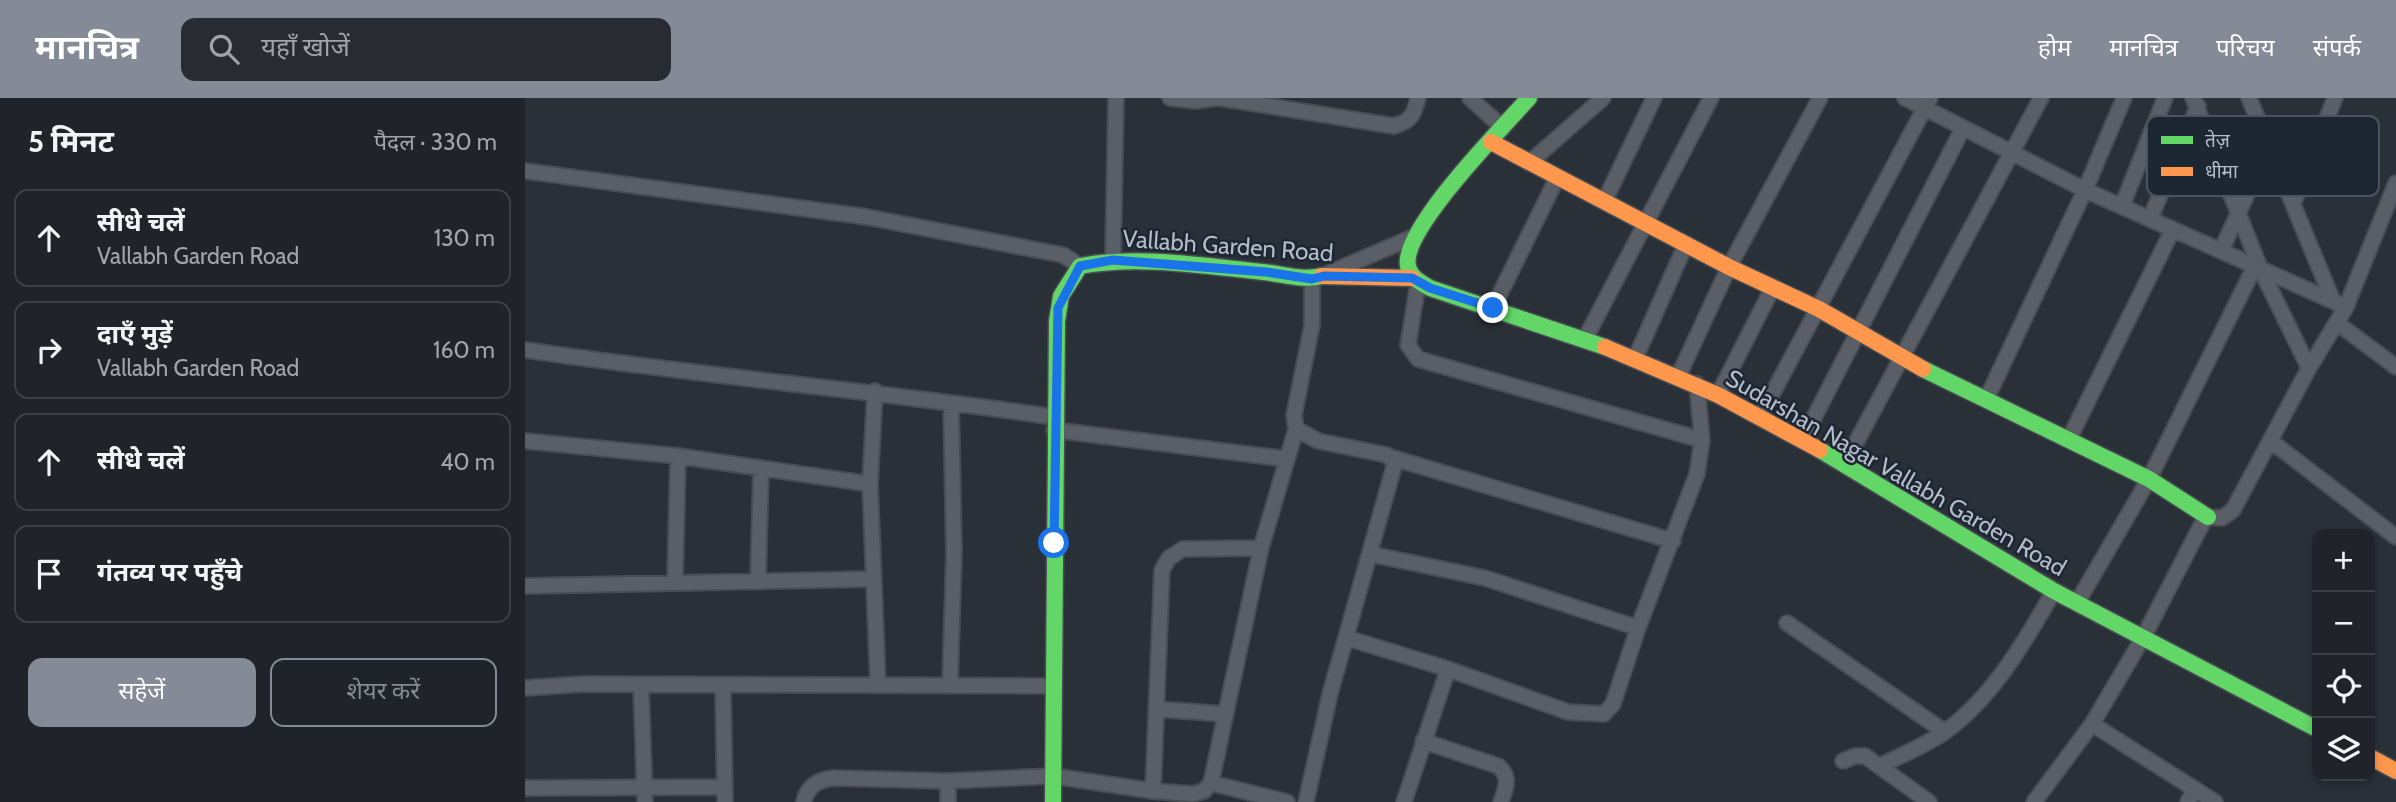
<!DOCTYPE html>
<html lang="hi">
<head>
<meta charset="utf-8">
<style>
  :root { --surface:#20242a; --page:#282c32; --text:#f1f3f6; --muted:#a2a4a8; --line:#3d4147; --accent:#848b96 }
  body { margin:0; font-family:Cabin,"Noto Sans Devanagari",sans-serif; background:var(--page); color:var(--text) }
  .controls { position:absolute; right:21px; bottom:21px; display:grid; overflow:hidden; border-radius:14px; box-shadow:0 4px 10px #0003 }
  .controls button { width:63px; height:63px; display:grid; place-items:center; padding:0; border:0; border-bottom:2px solid var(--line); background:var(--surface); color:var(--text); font:35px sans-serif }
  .stop { position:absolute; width:21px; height:21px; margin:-16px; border:5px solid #1a73e8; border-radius:50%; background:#fff }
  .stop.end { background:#1a73e8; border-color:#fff; box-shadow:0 2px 7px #0008 }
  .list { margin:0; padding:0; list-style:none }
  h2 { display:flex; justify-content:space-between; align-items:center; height:91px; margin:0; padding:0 28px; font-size:30px }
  h2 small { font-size:23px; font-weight:400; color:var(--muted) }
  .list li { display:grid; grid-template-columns:46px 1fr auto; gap:21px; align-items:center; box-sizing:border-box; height:98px; margin:0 14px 14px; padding:0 14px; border:2px solid var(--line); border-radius:14px }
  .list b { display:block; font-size:26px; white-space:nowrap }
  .list p { margin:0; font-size:23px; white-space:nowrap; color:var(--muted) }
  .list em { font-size:23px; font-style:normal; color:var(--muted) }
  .actions { display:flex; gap:14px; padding:21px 28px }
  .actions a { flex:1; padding:16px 0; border:2px solid var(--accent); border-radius:14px; text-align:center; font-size:24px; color:var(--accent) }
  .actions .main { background:var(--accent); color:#fff }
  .icon { flex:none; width:38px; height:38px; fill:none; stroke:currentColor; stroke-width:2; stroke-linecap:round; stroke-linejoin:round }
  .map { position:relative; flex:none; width:1871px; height:704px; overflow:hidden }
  header { display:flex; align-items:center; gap:42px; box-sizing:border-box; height:98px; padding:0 35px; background:var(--accent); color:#fff }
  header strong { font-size:33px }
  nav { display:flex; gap:38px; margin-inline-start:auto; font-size:24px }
  .search { width:490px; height:63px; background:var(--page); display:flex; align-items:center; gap:18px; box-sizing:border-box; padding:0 24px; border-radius:14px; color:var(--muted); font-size:26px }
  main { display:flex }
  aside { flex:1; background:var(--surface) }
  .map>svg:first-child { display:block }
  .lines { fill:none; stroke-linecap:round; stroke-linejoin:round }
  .street-casing { stroke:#484c53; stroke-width:18 }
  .fast-casing { stroke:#484c53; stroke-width:19 }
  .slow-casing { stroke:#484c53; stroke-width:19 }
  .street { stroke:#5a5e66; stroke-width:14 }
  .fast { stroke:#63d668; stroke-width:16 }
  .slow { stroke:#ff974d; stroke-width:16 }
  .route { stroke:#1a73e8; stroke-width:9 }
  .labels { text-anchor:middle; stroke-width:5; stroke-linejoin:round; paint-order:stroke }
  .street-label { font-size:24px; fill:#b4bcc9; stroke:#1d2633 }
  .key { fill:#1d2633; stroke:#4a5360; stroke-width:2 }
  .key-label { font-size:19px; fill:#b4bcc9 }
</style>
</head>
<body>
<header>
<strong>मानचित्र</strong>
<div class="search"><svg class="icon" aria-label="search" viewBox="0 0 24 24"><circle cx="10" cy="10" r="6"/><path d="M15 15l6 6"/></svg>यहाँ खोजें</div>
<nav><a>होम</a><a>मानचित्र</a><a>परिचय</a><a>संपर्क</a></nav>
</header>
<main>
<aside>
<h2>5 मिनट<small>पैदल · 330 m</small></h2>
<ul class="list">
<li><svg class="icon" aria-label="ahead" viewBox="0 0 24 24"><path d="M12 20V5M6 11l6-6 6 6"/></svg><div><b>सीधे चलें</b><p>Vallabh Garden Road</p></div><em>130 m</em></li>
<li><svg class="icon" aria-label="right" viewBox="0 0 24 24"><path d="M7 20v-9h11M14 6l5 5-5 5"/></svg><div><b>दाएँ मुड़ें</b><p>Vallabh Garden Road</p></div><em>160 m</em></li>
<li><svg class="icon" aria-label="ahead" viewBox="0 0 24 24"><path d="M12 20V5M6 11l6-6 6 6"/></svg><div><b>सीधे चलें</b></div><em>40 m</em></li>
<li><svg class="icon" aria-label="arrive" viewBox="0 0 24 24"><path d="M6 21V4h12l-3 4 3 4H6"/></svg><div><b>गंतव्य पर पहुँचे</b></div></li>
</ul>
<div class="actions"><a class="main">सहेजें</a><a>शेयर करें</a></div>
</aside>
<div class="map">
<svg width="1871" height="704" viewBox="0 0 1871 704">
  <rect width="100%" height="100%" fill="#2a3038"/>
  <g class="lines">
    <g class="street-casing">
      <path id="street" d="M645,0L671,3L690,0
        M694,0L869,28C886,23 889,17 893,0
        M945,0L978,30
        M1380,0L1560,92L1821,209
        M1668,0L1735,170L1784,270
        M1724,0L1808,203
        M1004,65L1078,0
        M0,73L342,119L538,157L555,168
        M1079,104L1129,0
        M1768,106L1810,0
        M1597,108L1640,0
        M1625,121L1673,8
        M1696,153L1744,48
        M588,162L591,0
        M802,176L888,139
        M893,185L883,247L893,261L1177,342
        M968,210L1032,80
        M1812,225L1871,269
        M1060,241L1186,0
        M0,252C176,278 353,293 529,319
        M1110,261L1161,146
        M1153,279L1204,169L1295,0
        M350,293L345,386L353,586
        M1193,297L1248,189
        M1461,302L1560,92L1599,0
        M1235,319L1405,0
        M529,332L762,361
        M1278,341L1438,30
        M1544,341L1648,131
        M0,343L153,358L345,386
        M1747,344L1871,439
        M868,360L1148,443
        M1320,365L1516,0
        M845,456L960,480L1113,530
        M150,482L153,358
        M233,484L236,372
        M0,488L346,481
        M1552,505L1624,381L1730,168
        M1262,525L1420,634
        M822,540L923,571L1043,614L1079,616L1088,606L1113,530L1172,376L1177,342L1172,286
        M425,586L429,454L426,305
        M116,587L120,704
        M198,589L200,704
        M0,590L58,586L529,588
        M631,611L700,616
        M1567,626L1690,704
        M898,643L973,668C986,678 981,690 976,704
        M1318,663L1330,658H1340L1404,704
        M1355,668C1376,657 1402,647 1421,633C1469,598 1500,543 1529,493
        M423,683V704
        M686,685L762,704
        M0,690L200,689
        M628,693L637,472L644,460L658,451L736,450L771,331
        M279,704C282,688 293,682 308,680L423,683L528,678L628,693L668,696L679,693L686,685L736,450
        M781,704L805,596L870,365L862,357L793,343L771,331L769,317L787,227V181
        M879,704L923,571
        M1509,704L1567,626L1619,538L1679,422L1683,419L1697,420L1708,412L1784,270L1821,209L1871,85
        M1663,704L1670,691"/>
    </g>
    <g class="fast-casing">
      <path id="fast" d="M1004,0C979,28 875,133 883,168C885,179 896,185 905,190L1080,249
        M1398,271L1624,381L1683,419
        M1295,352L1529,493L1792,631
        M528,704L532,223L536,198L555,168C614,157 679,168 738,174C758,176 778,183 797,178"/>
    </g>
    <g class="slow-casing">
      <path id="slow" d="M966,44L1204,169L1294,211L1398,271
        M797,178L887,180
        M1080,249L1193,297L1295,352
        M1845,659L1871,673"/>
    </g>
    <use href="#street" class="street"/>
    <use href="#fast" class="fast"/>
    <use href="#slow" class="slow"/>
  </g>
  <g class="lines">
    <path class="route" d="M529,445L533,210L555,168L588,162L741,174L787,181L799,178L887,180L905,190L968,210"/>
  </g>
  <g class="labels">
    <g class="street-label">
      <text transform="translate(703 148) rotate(4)" y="8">Vallabh Garden Road</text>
      <text transform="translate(1371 375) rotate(30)" y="8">Sudarshan Nagar Vallabh Garden Road</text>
    </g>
  </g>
  <rect x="1622" y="18" width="232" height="80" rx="10" class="key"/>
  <rect x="1636" y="38" width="32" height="8" fill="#63d668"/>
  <rect x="1636" y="69" width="32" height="9" fill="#ff974d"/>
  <g class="key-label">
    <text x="1680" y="49">तेज़</text>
    <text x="1680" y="80">धीमा</text>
  </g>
</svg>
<div class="controls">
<button>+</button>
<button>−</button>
<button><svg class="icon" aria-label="locate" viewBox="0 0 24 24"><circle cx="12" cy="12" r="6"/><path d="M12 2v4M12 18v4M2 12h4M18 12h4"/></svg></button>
<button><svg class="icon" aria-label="layers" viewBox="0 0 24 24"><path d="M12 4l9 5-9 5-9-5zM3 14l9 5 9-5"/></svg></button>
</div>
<div class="stop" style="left:529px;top:445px"></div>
<div class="stop end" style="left:968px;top:210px"></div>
</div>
</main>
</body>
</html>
